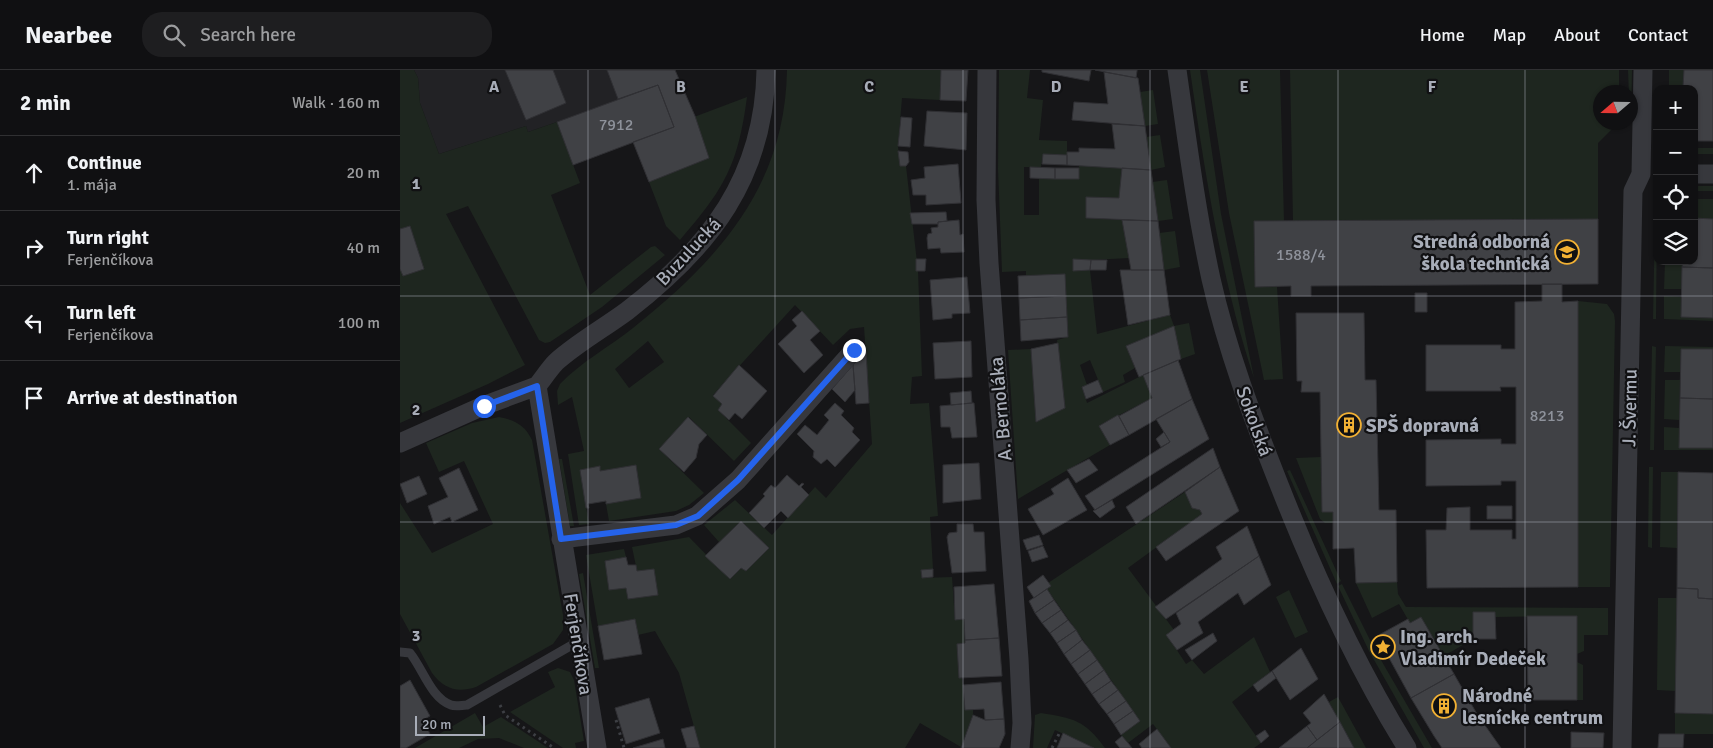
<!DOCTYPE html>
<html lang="en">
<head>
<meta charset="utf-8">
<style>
  :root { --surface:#101012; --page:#1e1e20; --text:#f1f3f6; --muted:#9c9d9f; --line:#303032 }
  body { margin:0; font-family:Signika,sans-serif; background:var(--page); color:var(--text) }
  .controls { position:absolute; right:15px; top:15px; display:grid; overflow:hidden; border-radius:10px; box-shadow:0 1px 4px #0004 }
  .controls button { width:45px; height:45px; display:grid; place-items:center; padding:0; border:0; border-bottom:1px solid var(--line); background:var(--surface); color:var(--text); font:25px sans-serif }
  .compass { position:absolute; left:1193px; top:15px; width:45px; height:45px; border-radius:50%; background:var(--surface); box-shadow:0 1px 4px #0004; rotate:250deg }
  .scale { position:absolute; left:15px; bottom:12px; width:70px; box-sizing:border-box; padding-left:5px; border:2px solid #a8adb8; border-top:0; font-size:14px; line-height:18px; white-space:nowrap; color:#a8adb8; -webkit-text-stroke:4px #111113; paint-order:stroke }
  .stop { position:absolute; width:15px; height:15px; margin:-11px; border:4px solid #2563eb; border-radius:50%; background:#fff }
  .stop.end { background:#2563eb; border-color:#fff; box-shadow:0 1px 5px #0008 }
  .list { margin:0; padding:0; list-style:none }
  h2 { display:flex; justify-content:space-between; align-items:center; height:65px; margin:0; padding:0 20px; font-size:21px }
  h2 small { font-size:16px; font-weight:400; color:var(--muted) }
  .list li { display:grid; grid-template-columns:32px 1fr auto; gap:15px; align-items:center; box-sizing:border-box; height:75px; padding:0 20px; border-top:1px solid var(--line) }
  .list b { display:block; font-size:19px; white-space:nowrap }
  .list p { margin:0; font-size:16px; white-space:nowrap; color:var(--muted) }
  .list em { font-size:16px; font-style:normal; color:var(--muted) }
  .icon { flex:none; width:28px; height:28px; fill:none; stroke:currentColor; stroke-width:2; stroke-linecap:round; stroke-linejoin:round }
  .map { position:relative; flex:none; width:1313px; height:678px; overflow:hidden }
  header { display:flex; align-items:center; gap:30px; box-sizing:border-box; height:70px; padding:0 25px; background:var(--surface); border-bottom:1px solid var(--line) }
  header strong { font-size:24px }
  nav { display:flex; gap:28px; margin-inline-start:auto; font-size:18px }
  .search { width:350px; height:45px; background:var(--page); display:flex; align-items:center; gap:12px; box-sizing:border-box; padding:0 18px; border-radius:20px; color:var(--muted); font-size:19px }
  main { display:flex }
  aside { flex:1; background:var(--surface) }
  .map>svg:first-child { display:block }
  .built { fill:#222225 }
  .green { fill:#1e261f; fill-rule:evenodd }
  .building { fill:#404145; stroke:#303034 }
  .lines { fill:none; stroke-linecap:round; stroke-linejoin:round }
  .path { stroke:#3d3f44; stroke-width:3; stroke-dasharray:2.5 4; stroke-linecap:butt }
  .service { stroke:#37383d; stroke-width:9 }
  .minor { stroke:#37383d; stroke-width:19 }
  .route { stroke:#2563eb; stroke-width:6 }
  .grid { fill:none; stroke:#a8adb8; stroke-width:1; stroke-opacity:0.55 }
  .labels { text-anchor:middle; stroke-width:4.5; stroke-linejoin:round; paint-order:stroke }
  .number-label { font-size:16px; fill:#8e929b }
  .poi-label { font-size:19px; font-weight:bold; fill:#a8adb8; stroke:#111113; text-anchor:start }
  .street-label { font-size:19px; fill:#a8adb8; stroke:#111113 }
  .grid-label { font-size:16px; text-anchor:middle; font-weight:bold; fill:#a8adb8; stroke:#111113; stroke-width:4.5; stroke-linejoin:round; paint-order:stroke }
</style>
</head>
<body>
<header>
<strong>Nearbee</strong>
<div class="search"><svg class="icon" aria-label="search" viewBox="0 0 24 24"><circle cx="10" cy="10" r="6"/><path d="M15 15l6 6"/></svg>Search here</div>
<nav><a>Home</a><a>Map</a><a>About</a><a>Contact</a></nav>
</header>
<main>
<aside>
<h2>2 min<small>Walk · 160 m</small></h2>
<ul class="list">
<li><svg class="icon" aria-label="ahead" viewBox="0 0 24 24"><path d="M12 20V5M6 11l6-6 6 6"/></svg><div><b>Continue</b><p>1. mája</p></div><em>20 m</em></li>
<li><svg class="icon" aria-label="right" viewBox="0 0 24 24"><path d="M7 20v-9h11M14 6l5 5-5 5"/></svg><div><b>Turn right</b><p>Ferjenčíkova</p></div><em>40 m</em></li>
<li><svg class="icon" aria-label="left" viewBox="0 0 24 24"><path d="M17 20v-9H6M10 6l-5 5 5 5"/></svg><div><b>Turn left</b><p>Ferjenčíkova</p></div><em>100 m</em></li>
<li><svg class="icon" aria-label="arrive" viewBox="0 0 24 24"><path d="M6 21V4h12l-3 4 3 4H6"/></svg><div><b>Arrive at destination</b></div></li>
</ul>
</aside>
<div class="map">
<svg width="1313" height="678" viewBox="0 0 1313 678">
  <rect width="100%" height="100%" fill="#161618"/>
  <path class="built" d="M14,0H275L295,46L309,88L249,112L233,72L173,95L157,52L128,62L126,56L39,84L20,33L18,8Z"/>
  <path class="green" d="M0,0H14L18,8L20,33L39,84L126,56L128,62L157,52L180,113L151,125L190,225L251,177L255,176L265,185L202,237L150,272L145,273L139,270L68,136L46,144L125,295L88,314L0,353Z
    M387,0H541L540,30L502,28L498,76L500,96H506L518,201L522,306L512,307L510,334L529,333L538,446L530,447L533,499L521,501L522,508L552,507L555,550L564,549L565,573L557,574L559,607L562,608L565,639H573V645L561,677L520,653L505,678H300L279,603L255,561L238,565L235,549L198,556L186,485L224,479L226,487L205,491L226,518L228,529L257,525L237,501L232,477L289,467L330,509L341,498L346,501L368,477L341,451L319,472L304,455L335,430L372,465L415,417L426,428L472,374L464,257L450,259L433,275L395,235L313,325L322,334L318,340L351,373L334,391L289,347L259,379L304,423L289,435L276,441L209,451L206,434L241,428L236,395L200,401V397L180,400L189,454L179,455L168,384L184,381L172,327L158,335L157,321L160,314C181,292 209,277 233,258C319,189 385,117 387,0ZM248,271L264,292L229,318L215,299Z
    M599,0H630L627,28L643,30L639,70L667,71V85L643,84L641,97H624V145H639V108L679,109V95L722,98L719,128L686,127V148L722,150L729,188L691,190L673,201L690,200L697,264L770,245L774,256L789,253L795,284L781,289L773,257L726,276L735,298L723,305L725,312L703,322L690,290L680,295L687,315L682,317L687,333L743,305L752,328L700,355L710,375L618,429L608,280L631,279L636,352L665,338L657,270L668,267L665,204L626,206V201L602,202L598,99Z
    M790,0H800L821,144L854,308C821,208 805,104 790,0Z
    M807,0H880L884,151L854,152L855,216L877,217L883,309L864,310L829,143Z
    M890,0H1219V22H1200V52L1218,53L1198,73V149L893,151Z
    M1228,0H1232L1231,53H1227L1230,52Z
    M1269,0H1284L1283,16L1286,19H1269Z
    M753,20L758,54L745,56L740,22Z
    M347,27C338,95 325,118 280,170L266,156L249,112L309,88L294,47Z
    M760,65L765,97L751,100L746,67Z
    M1294,78H1313V84H1294Z
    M767,110L773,149L758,151L752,112Z
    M1294,116H1313V121H1294Z
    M1294,129H1313V149L1294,148Z
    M1255,149H1257L1256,249H1253Z
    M775,161L780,197L764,200L759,163Z
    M1265,191H1283L1282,219H1264Z
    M1264,226L1282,227V247L1313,248V251L1264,249Z
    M1178,231L1207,234L1214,244L1215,251L1210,517H1178Z
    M1252,276L1256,277L1254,380H1250Z
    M1265,276L1313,277V279H1281L1280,302H1264Z
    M1265,310H1280L1279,350L1264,349Z
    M99,347C115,350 125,355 132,370L163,545V560L153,574L76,617C57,623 44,619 32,603L0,544V433L32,483L93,454L64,391L39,402L26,373L72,353Z
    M1264,357L1279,358V378H1313V380H1264Z
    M921,387L922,442H933V453H925L920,449L896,388Z
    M159,389H162L174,456H170Z
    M1249,397H1253L1252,478L1248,477Z
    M890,400L941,511L937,514L887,401Z
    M1261,402H1278L1277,478L1260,477Z
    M785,422L792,438L800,440L802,444L728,498L774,560L767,565L786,594L792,590L804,604L854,567L870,602L832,632L861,673L854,678H771L753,654L728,673L721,665L740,651L647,519L648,513Z
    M183,503L199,598H195L179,504Z
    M997,512L998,524L1006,537L1208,538V565H1184V581L1177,584V546L1095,547V542H1074L1073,569L1044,586L1021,547L1010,553L999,534L972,548L956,513Z
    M942,514L974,578L1032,678H1024L969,581L938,516Z
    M889,520L908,562L895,568L876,527Z
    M1258,528H1277L1276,621L1257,620Z
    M1177,592L1183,595V630H1177Z
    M158,598L170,602L174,610L184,671L175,673L176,678H163L110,642L155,617L148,602Z
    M938,627L966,678H954L929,632Z
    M75,643L83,657L101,647L148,678H124L99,668L78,669L59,678H15Z
    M641,643C673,648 685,650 705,678H694L655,660L647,678H633L635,645Z
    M1275,643L1313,644V664H1275Z"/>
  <path class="building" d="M105,0H153L166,33L126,50Z
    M207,0H275L295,46L309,88L249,112L233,72L274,57L258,15L218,29Z
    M541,0H568L566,31L540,30Z
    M642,0H691L689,11L642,2Z
    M695,0H737V1L736,8Z
    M1284,0H1313V71H1294V19H1286V16H1283Z
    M704,2L738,8L745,56L672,50L674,32L708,34Z
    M258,15L274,57L173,95L157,52Z
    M527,41L567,43L566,80L524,76Z
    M501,47L512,48L510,77L498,76Z
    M712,54L745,56L751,100L667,95V82H679V78L715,79Z
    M498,81L508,82L509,92L506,96H500Z
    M643,84L667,85V95L642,94Z
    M558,94L561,133L526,135V125H513L511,110L525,108L524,97Z
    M630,97L655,98V109L630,108Z
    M655,98H679V109H655Z
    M722,98L751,100L758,151L686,148V127L719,128Z
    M546,142L547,151L538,152V154H512L510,143Z
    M1294,148L1313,149V198L1282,197L1283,191H1294Z
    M1198,149V214L911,216V226H891V216L855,217L854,151Z
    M559,150L560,165L563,164L564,182L541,183L540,178L528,179L527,168L528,164L532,163L531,158L538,157V152Z
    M722,150L758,151L764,200H731Z
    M10,156L24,199L3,206L0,199V159Z
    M516,189H526L525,201H516Z
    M673,189L691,190L690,200L673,201Z
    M691,190H707L706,200H690Z
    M1282,197L1313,198V248L1281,247Z
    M720,200H764L770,245L728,255Z
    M665,204L666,226L619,228L618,206Z
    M567,207L570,243L552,244V248L533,250L530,210Z
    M1142,214H1162V232L1178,231V517L1027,518L1026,460H1046L1047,438L1070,437V460H1112V469H1116V411H1101V415L1026,416V370L1101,369V374H1116V317H1100L1101,321H1026V275H1101V279H1115V232L1142,231Z
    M1015,223H1027V242H1015Z
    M666,226L667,247L620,250L619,228Z
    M402,241L420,261L410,270L423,285L404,303L378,274L397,256L392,250Z
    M896,243H964L965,310H976L979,440H996L997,512L956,513L954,478L933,479V442H922L920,322H901L902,311H897Z
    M667,247L668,267L621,271L620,250Z
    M774,256L781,289L739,307L726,276Z
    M571,271L572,307L535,309L533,273Z
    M658,273L665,338L636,352L631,279Z
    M1281,279H1313V329L1280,328Z
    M466,281L469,333L456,334L453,295Z
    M778,290L792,329L729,365L719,346L752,328L743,305Z
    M339,295L367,321L342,349L335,343L329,350L318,340L322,334L313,326Z
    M453,295L455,320L445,332L432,319Z
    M698,310L703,322L686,329L682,317Z
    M571,321L572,333L551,335L550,323Z
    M1280,328L1313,329V378H1279Z
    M792,329L809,369L695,440L685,426L770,372L756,349Z
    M435,333L444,341L441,345L454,358L452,362L460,370L435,397L427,389L421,394L413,387L414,381L397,364L405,355L417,365L429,350L424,345Z
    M572,333H574L577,367L552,368L550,357H541L540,336Z
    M718,345L729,365L710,375L699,356Z
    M288,347L307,365L299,374L296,388L284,402L259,379Z
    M764,362L770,372L761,377L756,369Z
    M813,378L820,397L736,454L726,437Z
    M689,389L698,400L676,413L667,400Z
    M579,393L581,429L543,433V395Z
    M236,395L241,428L206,434V431L188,434L189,438H186L180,400L200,396V401Z
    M820,397L839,441L766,491L756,477L802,444L800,440L792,438L785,422Z
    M59,398L78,440L52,452L50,447L34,454L28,436L48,427L39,408Z
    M1278,402L1313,403V529L1298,528V519L1277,518Z
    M387,405L399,416L402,413L404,414L401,417L409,425L388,448L381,441L364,458L349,443L365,426L363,424L371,415L375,418Z
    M19,406L27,424L7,433L0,414Z
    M668,408L687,440L643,465L628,439L654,424L651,419Z
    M712,430L715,437L700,448L693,441Z
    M1087,436H1112V449H1087Z
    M341,451L369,478L346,501L341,498L330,509L305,486Z
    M557,454H573L574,462H584L586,501L552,503L547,467L549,463L557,462Z
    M847,456L859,486L766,549L755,537L822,489L816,477Z
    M639,465L643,475L627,480L623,470Z
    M643,476L648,487L632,492L628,481Z
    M859,486L871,515L844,535L838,523L798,552L803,563L777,580L766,565L781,554L776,543Z
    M226,487L228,495H236L237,501L254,499L258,525L228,529L226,518L209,520L205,491Z
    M533,499V507L522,508L521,500Z
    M643,505L651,516L634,528L627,517Z
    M594,514L599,568L565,570L564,549L555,550L554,517Z
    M1277,518L1298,519V528L1313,529V644L1275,643Z
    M647,519L654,530L635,543L629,531Z
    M654,530L661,540L642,553L635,543Z
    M661,540L668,550L650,563L642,553Z
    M1073,542H1095L1096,569H1073Z
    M1127,546H1177V630H1128Z
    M1021,547L1054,604L1011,628L977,566L1008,549L1010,553Z
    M235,549L242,584L204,590L198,556Z
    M668,550L676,560L657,573L650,563Z
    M676,560L682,570L664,584L657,573Z
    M813,563L817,571L792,590L785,580Z
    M599,568L602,606L559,608L557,574L565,573V570Z
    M682,570L690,580L671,594L664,584Z
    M901,578L918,609L890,630L872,601Z
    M690,580L697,590L678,604L671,594Z
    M697,590L704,600L685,614L678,604Z
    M704,600L711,611L692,624L685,614Z
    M872,601L876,608L858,622L853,615Z
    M1054,604L1077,644L1101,678H1042L1034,666L1011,628Z
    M10,610L30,646L23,650L30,664L6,678H0V616Z
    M711,611L718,620L699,634L692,624Z
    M601,612L604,649L585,650L584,639L565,640L563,615Z
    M718,620L726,631L707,644L699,634Z
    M924,624L940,652L917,670L907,656L911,653L903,643Z
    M249,628L260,663L226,674L215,638Z
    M726,631L733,641L714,654L707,644Z
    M733,641L740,651L721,665L714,654Z
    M573,645L585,650L604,649L605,664L599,678H561Z
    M940,652L954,678H907L917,670Z
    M294,656L300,678H287L281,659Z
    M907,656L917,670L907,678H879Z
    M757,659L771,678H742L739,674Z
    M865,660L869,666L861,673L856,666Z
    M1171,662L1204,663L1203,678H1171Z
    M663,663L671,667L694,678H657Z
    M1259,664H1284L1283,678H1258Z
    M722,666L728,673L732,678H720L715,672Z
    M263,669L265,678H233Z"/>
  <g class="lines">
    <path class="path" d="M100,635L105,645L154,678
      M216,650L224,678
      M652,678L659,664"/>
    <path class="service" d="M0,582L10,583C23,599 31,628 51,635C56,637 62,635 67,635L179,571"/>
    <path class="minor" d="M587,0L586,130L589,193L619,589L622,653L620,678
      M777,0C787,70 796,140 811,209C827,280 853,349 880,417C915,506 956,596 1007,678
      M1294,104H1313
      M137,316C143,309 149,299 156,292C177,273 204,258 227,241C310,177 364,108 366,0
      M137,316L197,678
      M0,373L83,336L137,316
      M161,469L276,455L297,446L338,410L454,280
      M1222,678L1233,121L1241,104L1243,0"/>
  </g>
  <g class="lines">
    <path class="route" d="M84,336L137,316L161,469L276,455L298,446L338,410L454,280"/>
  </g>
  <path class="grid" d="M188,0V678M375,0V678M563,0V678M750,0V678M938,0V678M1125,0V678M0,226H1313M0,452H1313"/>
  <defs>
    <g id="school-ring" transform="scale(1.25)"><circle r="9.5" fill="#111113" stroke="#f2b134" stroke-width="1.5"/><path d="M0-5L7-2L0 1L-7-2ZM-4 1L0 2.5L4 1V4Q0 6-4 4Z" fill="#f2b134"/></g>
    <g id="building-ring" transform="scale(1.25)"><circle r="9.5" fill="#111113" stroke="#f2b134" stroke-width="1.5"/><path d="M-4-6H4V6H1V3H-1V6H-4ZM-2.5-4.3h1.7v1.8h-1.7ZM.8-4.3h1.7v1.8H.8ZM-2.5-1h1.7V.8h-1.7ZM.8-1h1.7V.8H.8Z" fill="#f2b134"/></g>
    <g id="sight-ring" transform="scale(1.25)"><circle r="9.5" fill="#111113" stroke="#f2b134" stroke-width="1.5"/><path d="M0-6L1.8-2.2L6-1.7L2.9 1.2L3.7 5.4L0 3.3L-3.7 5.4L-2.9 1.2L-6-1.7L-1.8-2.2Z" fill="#f2b134"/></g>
  </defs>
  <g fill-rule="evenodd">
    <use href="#school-ring" x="1167" y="182"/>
    <use href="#building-ring" x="949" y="355"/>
    <use href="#sight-ring" x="983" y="577"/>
    <use href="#building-ring" x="1044" y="636"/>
  </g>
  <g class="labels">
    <g class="number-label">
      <text x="216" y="60">7912</text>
      <text x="901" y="190">1588/4</text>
      <text x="1147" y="351">8213</text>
    </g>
    <g class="poi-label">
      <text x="1150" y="178" text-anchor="end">Stredná odborná<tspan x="1150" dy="22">škola technická</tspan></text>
      <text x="966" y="362">SPŠ dopravná</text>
      <text x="1000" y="573">Ing. arch.<tspan x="1000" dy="22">Vladimír Dedeček</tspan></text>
      <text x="1062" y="632">Národné<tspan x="1062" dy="22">lesnícke centrum</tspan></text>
    </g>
    <g class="street-label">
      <text transform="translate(288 181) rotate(-47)" y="7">Buzulucká</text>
      <text transform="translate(1229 338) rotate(-89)" y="7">J. Švermu</text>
      <text transform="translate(600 339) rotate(-95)" y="7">A. Bernoláka</text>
      <text transform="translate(855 351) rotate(70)" y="7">Sokolská</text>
      <text transform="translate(179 574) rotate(81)" y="7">Ferjenčíkova</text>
    </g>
  </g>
  <g class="grid-label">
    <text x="94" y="22">A</text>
    <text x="281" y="22">B</text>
    <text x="469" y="22">C</text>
    <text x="656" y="22">D</text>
    <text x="844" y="22">E</text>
    <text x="1032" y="22">F</text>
    <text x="16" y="119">1</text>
    <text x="16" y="345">2</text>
    <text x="16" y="571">3</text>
  </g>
</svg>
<div class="controls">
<button>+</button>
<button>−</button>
<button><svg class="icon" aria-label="locate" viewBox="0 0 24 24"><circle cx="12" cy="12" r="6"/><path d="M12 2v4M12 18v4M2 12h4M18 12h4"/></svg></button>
<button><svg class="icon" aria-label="layers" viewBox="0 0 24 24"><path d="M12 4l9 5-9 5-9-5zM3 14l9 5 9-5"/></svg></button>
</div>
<svg class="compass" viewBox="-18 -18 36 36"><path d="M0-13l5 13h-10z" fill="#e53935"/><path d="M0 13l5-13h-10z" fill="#9c9d9f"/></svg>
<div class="scale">20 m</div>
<div class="stop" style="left:84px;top:336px"></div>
<div class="stop end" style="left:454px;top:280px"></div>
</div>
</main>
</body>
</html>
